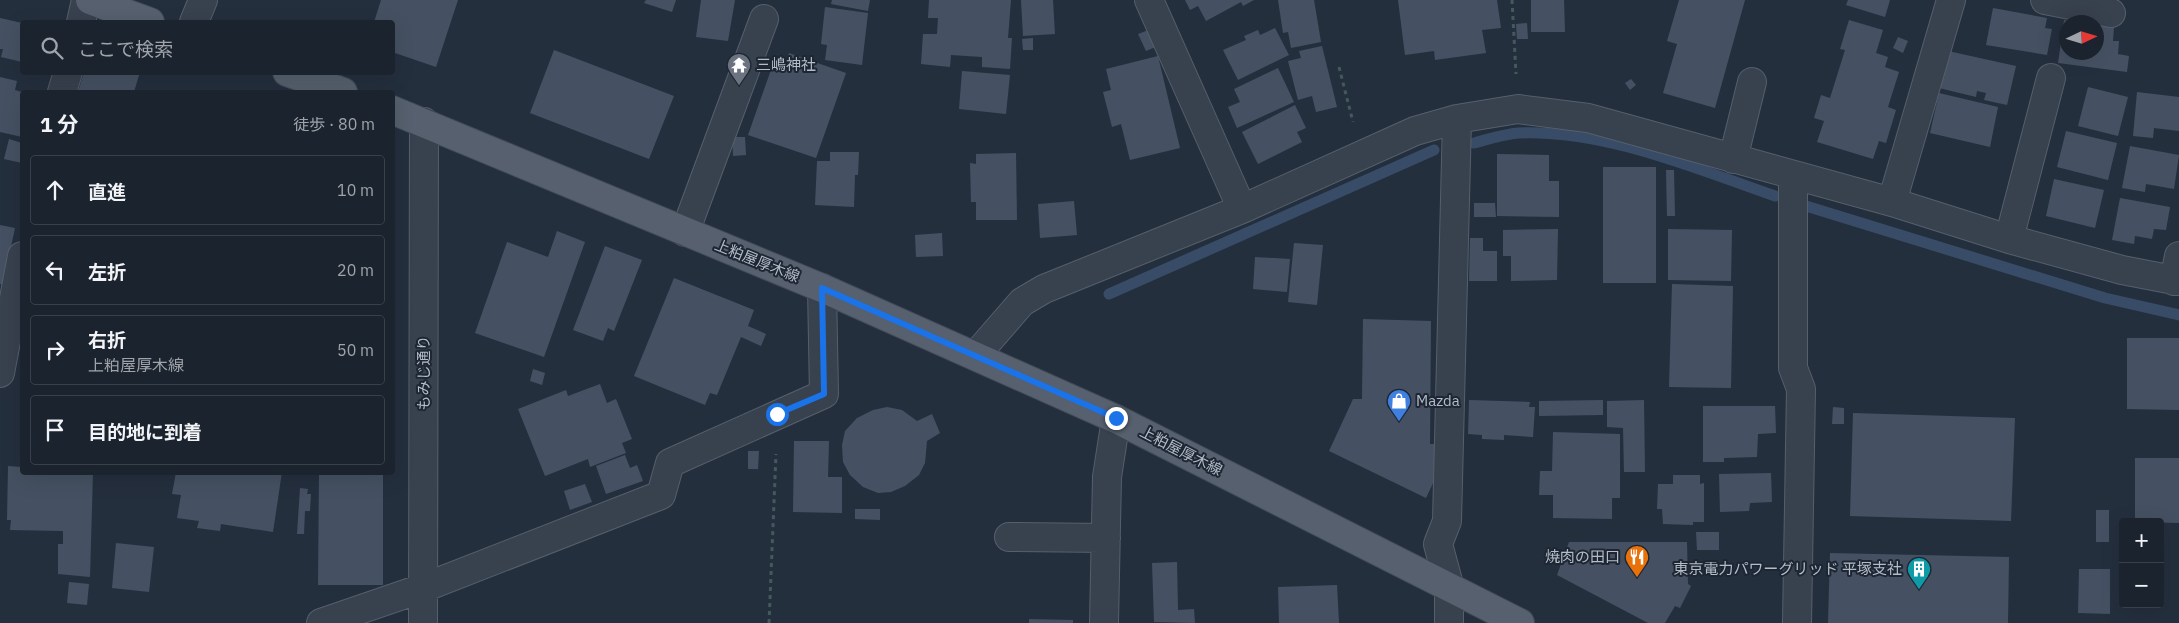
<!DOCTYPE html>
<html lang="ja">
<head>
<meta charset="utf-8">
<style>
  :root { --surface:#1b232e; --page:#242b36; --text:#f1f3f6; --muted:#a0a4aa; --line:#39404a }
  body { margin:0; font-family:"IBM Plex Sans","Noto Sans JP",sans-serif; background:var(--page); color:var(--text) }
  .controls { position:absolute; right:15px; bottom:15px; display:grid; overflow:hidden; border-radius:5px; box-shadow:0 5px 20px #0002 }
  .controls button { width:45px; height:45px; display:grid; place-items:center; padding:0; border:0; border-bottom:1px solid var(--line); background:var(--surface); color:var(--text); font:25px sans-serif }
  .compass { position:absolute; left:2059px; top:15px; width:45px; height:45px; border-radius:50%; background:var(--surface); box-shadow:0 5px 20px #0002; rotate:86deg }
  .stop { position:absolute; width:15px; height:15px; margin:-11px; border:4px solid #1a73e8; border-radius:50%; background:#fff }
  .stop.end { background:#1a73e8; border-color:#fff; box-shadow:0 1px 5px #0008 }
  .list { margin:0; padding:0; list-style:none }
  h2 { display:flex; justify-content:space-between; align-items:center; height:65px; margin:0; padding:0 20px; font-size:21px }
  h2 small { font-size:16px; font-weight:400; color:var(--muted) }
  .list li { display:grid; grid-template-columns:32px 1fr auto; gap:15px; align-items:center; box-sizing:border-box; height:70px; margin:0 10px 10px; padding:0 10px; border:1px solid var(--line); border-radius:5px }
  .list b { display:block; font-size:19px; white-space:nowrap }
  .list p { margin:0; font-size:16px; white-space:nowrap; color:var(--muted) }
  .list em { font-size:16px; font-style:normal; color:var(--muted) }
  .icon { flex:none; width:28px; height:28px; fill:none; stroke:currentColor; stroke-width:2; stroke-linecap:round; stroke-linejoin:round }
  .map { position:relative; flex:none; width:2179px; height:623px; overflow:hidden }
  .search { position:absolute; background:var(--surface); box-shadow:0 5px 20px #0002; left:20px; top:20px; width:375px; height:55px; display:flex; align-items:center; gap:12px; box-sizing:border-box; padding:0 18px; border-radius:5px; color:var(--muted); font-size:19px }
  .panel { position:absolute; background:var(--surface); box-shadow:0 5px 20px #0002; left:20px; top:90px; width:375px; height:385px; border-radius:5px }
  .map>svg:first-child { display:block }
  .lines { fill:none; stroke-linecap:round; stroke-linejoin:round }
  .stream { stroke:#394c67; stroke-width:11 }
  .building { fill:#455162 }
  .minor-casing { stroke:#565f6c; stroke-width:30 }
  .major-casing { stroke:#414a57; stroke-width:30 }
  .path { stroke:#44595c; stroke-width:3; stroke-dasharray:4 4; stroke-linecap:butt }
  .minor { stroke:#38414e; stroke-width:28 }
  .major { stroke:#56606e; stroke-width:28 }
  .route { stroke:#1a73e8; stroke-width:6 }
  .labels { text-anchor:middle; stroke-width:4; stroke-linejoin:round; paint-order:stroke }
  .poi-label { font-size:15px; fill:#b4bcc9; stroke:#1d2633; text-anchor:start }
  .street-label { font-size:15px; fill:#b4bcc9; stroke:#1d2633 }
</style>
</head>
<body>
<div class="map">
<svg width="2179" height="623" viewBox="0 0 2179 623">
  <rect width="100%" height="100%" fill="#242f3e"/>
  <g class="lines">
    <path class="stream" d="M1474,143C1489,139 1505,134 1519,133C1606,130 1694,168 1775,196
      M1806,206L2105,298L2179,315
      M1109,294L1434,150"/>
  </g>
  <path class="building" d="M381,0H458L436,67L392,52V22H374Z
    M646,0H676L672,12L644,3Z
    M701,0H735L728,41L696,37Z
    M832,0H870L868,11L831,4Z
    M929,0H1011L1008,38H1012L1010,69L982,67V57L951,55L950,67L921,64L923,34H937L938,18H928Z
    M1021,0H1053L1055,34L1023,36Z
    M1185,0H1254L1243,6L1241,2L1206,21L1198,6L1190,10Z
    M1278,0H1314L1321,42L1291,48L1288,32L1283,33Z
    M1398,0H1497L1501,28L1482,30L1486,53L1435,60L1434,51L1405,55Z
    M1531,0H1564L1565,32H1531Z
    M1679,0H1745L1715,108L1663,93L1677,44L1667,41Z
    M1848,0H1890L1885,17L1846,5Z
    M825,7L868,13L862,65L825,60L827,45L821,44Z
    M1993,8L2047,18L2045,28L2052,29L2047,55L1986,45Z
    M0,18L22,23V62L1,57L3,49H0Z
    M1849,20L1883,30L1876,53L1888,57L1885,67L1899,72L1888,107L1896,110L1886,143L1879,141L1873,159L1817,142L1824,121L1814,118L1821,95L1830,98L1845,50L1840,49Z
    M2064,20L2070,21L2066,22V52H2096V25L2114,27L2113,41H2119L2118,54L2129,56L2127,72L2058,63Z
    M1527,23L1528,39H1517L1516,24Z
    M1275,28L1289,55L1238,80L1223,50L1246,40L1244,36L1258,30L1260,35Z
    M1151,29L1158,46L1146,51L1138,34Z
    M1898,37L1908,41L1903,53L1893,48Z
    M1033,38V50H1023L1022,39Z
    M1322,46L1337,107L1316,112L1312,96L1298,100L1288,61L1301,58L1299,51Z
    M554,50L674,96L649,159L530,113Z
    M1948,51L2016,66L2007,105L1984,100L1986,93L1977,91L1976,97L1939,88Z
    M789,53L846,73L816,158L748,135L773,64L784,68Z
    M1158,56L1180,148L1130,160L1121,124L1112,127L1103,92L1111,90L1106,69Z
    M1278,68L1294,102L1237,128L1228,107L1240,102L1234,89Z
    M962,71L1010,75L1006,114L959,109Z
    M84,72H140L134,92H78Z
    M0,77L17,81L15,90L22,92V137L0,132Z
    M1631,79L1636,85L1630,90L1625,83Z
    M2088,87L2128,97L2118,136L2078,126Z
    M2137,92L2179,97V131L2154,128L2153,138L2133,136Z
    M1939,93L1998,107L1990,147L1930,133Z
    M1295,105L1306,128L1297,132L1302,142L1258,164L1242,132Z
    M2066,131L2117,143L2108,180L2057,167Z
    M732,137H745L746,155L733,156Z
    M9,139L22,143V163L4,159Z
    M2130,146L2179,155L2174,189L2146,184L2145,192L2122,188Z
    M830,152H859L858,175H855L854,207L815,205L817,161H830Z
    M1016,153L1017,220H976V202H971L970,163L976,164V154Z
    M1497,154L1549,155V181H1559V217L1497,216Z
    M1603,167H1656V283H1603Z
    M1666,170H1674L1675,216H1667Z
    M2054,179L2104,190L2095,228L2046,216Z
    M2120,198L2170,207L2166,230L2154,229L2152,239L2135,236L2134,244L2112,240Z
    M1074,201L1077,235L1040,238L1038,204Z
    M1474,203H1495L1496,217H1474Z
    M0,225L15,228L3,285L0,284Z
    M1558,229L1557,280L1511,281V256H1503V230Z
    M1668,229L1732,230L1731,281L1668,280Z
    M557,231L585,242L544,357L475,333L507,242L548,257Z
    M942,233L943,256L916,257L915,235Z
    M1470,238H1483V251H1497V281H1469Z
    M1294,243L1323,245L1317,305L1288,302Z
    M605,246L642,260L614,331L608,328L603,341L573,330Z
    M1255,257L1290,259L1287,292L1253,289Z
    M674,278L754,310L748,326L766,334L761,346L741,337L717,395L710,393L705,405L634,376Z
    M1672,284L1733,286L1731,388L1669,387Z
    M1363,319L1431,321L1430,444H1436L1435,479L1426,498L1329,451L1353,399H1362Z
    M2127,338H2179V410L2127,409Z
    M533,369L545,373L542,385L530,381Z
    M600,384L607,403L616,399L632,439L622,443L626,453L590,467L588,459L545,476L518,409L566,390L568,396Z
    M1469,400L1530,402L1529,407H1535L1533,437L1504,435V440L1482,439V435L1468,434Z
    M1603,400V415L1539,416V401Z
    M1644,400L1645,472H1624L1623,428L1607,427V401Z
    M1703,406H1775L1776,433L1758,434L1757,457L1724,458V462H1703Z
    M887,407L902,410L917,421L932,414L940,433L927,441L925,463L919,475L905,486L891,492L878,493L863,487L850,475L843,462L842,445L845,431L857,418L873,410Z
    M1833,407L1844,408V424H1832Z
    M1853,413L2015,418L2011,521L1850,516Z
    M1553,432L1620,434V498H1612V519L1553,518V495H1539L1540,471H1552Z
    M794,441H829L828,477H842V513L793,512Z
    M748,451H759L758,469H748Z
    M625,455L630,468L637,465L643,481L606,494L596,466Z
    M2135,458H2179V523L2135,522Z
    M8,466L22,467V472H93L90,577L58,574V544H63V531L10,530L11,520H7Z
    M176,472H282L273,532L221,524L220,531L197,528L199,521L177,518L181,495L172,494Z
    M319,472H383V585H318Z
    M1771,473L1772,502L1750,503L1749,511L1720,512L1719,474Z
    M1673,475H1700V484L1704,483V522H1693V525L1663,524L1662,509H1657L1658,484H1673Z
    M585,484L592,502L570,510L564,491Z
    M300,488L308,489L307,494H311L310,511H305L304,534H297Z
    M855,509H880V520L855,519Z
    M2096,510H2109V542H2096Z
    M1696,532H1719V550H1697Z
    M1569,542H1687L1688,584L1691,586L1680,608L1675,606L1665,623H1648L1557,575Z
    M116,543L154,547L149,592L112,588Z
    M1830,553L2009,557L2008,623H1828Z
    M1177,562L1178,610L1194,609L1195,623L1154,622L1152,563Z
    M2079,569H2110V614L2078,613Z
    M69,582L89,584L87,605L67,603Z
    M1337,585L1339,623H1279L1278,587Z
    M1029,619L1073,620V623H1029Z"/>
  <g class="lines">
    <g class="minor-casing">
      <path id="minor" d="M1149,0L1242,209
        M2045,0L2111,13
        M81,22L86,0
        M194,22L203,0
        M62,92L68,72
        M1733,159L1752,82
        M1793,175V368L1801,389L1797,623
        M1892,202L1951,0
        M685,232L764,19
        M2009,239L2051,78
        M2174,281L2179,256
        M976,355L1022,302L1044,289L1242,209L1415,131L1457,119L1518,109L1588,118L1892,202L2009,239L2122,270L2179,281
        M0,373L22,256
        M1009,537L1106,538
        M321,623L423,588L661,495L670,463L824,394L822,288
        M423,623L424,122
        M1104,623L1107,477L1116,419
        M1449,623V585L1438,544L1447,521L1457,119"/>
    </g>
    <g class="major-casing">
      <path id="major" d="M90,0L150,22
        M287,72L343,92
        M392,110L822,288L1116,419L1520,623"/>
    </g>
    <path class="path" d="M1512,0L1516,74
      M1339,67L1353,122
      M769,623L776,454"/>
    <use href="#minor" class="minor"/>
    <use href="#major" class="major"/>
  </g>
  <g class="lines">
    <path class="route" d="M777,414L824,394L822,288L1116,418"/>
  </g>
  <defs>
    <g id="temple-pin" transform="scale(1.25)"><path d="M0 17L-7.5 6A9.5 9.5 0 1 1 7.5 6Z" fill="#6b7280" stroke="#1d2633"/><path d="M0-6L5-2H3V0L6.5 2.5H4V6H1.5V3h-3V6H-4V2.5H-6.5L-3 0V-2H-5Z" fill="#fff"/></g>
    <g id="shop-pin" transform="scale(1.25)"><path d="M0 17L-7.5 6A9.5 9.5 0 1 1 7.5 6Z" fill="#3f7fe0" stroke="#1d2633"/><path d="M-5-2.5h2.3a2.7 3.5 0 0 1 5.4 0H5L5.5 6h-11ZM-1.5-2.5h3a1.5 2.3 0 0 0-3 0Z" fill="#fff"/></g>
    <g id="restaurant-pin" transform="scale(1.25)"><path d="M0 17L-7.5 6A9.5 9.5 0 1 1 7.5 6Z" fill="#e8710a" stroke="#1d2633"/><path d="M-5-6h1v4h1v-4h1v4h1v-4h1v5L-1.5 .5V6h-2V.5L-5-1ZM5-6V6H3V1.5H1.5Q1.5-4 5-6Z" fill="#fff"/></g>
    <g id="building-pin" transform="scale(1.25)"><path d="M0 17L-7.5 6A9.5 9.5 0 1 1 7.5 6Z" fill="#0f9aa8" stroke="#1d2633"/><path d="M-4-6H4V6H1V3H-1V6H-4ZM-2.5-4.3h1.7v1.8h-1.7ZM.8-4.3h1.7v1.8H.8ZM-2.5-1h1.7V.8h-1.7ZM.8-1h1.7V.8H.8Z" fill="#fff"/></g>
  </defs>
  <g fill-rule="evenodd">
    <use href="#temple-pin" x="739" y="65"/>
    <use href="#shop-pin" x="1399" y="401"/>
    <use href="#restaurant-pin" x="1637" y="557"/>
    <use href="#building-pin" x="1919" y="569"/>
  </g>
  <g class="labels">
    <g class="poi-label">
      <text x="756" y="70">三嶋神社</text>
      <text x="1416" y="406">Mazda</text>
      <text x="1620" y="562" text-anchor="end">焼肉の田口</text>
      <text x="1902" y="574" text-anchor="end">東京電力パワーグリッド 平塚支社</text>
    </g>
    <g class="street-label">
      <text transform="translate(757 261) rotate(22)" y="5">上粕屋厚木線</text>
      <text transform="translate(424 373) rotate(-90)" y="5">もみじ通り</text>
      <text transform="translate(1181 451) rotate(27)" y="5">上粕屋厚木線</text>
    </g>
  </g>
</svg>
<div class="controls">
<button>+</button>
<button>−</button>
</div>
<svg class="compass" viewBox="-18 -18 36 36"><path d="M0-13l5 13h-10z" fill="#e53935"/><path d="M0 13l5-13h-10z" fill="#a0a4aa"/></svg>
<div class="stop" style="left:777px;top:414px"></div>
<div class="stop end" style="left:1116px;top:418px"></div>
<div class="search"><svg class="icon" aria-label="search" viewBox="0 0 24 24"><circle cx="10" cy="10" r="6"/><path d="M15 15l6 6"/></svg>ここで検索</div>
<section class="panel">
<h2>1 分<small>徒歩 · 80 m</small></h2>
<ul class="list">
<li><svg class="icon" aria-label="ahead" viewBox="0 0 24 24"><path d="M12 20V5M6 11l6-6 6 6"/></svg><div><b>直進</b></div><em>10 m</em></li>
<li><svg class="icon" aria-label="left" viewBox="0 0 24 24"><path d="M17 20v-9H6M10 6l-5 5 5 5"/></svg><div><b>左折</b></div><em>20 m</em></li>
<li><svg class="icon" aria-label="right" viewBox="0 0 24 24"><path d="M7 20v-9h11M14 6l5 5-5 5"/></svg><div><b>右折</b><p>上粕屋厚木線</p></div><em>50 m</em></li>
<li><svg class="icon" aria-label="arrive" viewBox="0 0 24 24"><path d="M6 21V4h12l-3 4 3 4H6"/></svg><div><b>目的地に到着</b></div></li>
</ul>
</section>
</div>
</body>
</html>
